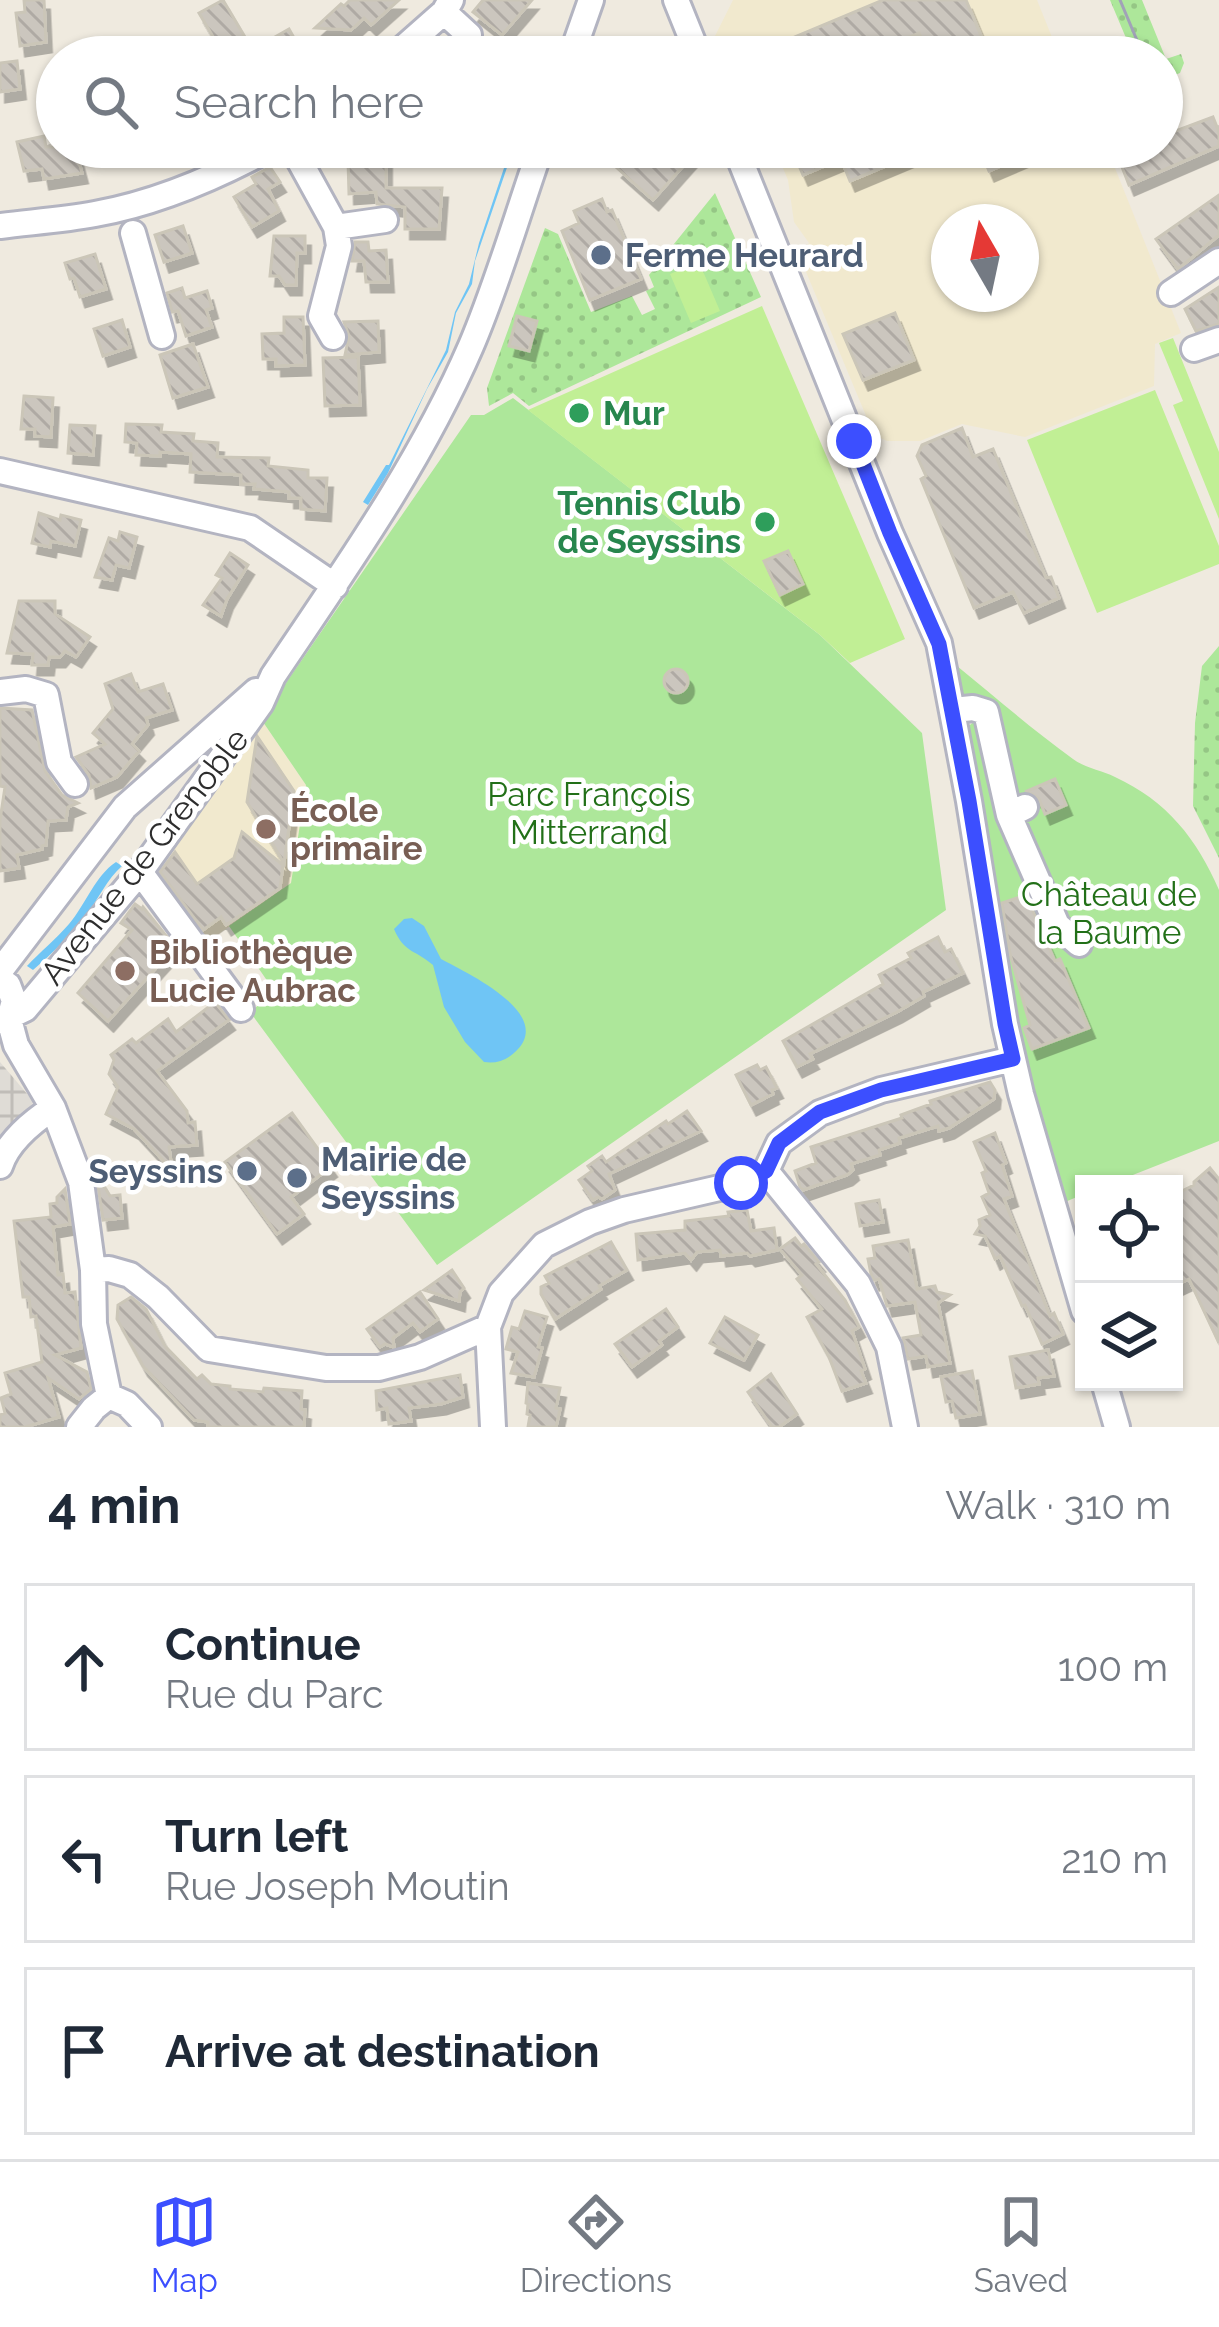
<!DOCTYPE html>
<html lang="en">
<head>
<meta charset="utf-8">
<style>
  :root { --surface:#fff; --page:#f6f6f7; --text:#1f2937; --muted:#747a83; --line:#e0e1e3; --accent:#3c4fff }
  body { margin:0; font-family:Raleway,sans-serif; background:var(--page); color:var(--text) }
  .controls { position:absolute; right:36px; bottom:36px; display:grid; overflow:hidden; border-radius:0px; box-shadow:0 3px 9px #0004 }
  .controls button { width:108px; height:108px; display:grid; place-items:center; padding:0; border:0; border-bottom:3px solid var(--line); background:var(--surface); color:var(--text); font:60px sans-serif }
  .compass { position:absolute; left:931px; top:204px; width:108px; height:108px; border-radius:50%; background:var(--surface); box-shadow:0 3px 9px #0004; rotate:351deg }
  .stop { position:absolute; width:36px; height:36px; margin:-27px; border:9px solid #3c4fff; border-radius:50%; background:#fff }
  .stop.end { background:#3c4fff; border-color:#fff; box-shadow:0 3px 12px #0008 }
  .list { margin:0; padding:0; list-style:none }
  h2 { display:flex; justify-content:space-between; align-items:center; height:156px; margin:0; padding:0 48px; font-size:51px }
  h2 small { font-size:39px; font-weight:400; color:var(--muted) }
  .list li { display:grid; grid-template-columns:78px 1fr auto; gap:36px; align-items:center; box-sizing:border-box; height:168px; margin:0 24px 24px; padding:0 24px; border:3px solid var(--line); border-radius:0px }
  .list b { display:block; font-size:45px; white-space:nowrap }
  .list p { margin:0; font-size:39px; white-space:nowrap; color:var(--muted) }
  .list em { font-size:39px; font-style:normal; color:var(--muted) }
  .icon { flex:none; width:66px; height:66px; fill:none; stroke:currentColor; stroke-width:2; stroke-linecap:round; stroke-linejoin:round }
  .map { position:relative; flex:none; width:1219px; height:1427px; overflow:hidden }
  .search { position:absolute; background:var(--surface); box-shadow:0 3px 9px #0004; left:36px; right:36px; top:36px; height:132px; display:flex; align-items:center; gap:30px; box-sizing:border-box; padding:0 42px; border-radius:66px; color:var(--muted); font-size:45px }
  .sheet { height:732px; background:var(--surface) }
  nav { display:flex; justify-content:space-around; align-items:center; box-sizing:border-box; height:168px; border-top:3px solid var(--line); background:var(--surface); font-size:33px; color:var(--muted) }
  nav a { display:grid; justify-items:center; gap:6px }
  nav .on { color:var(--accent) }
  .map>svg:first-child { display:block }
  .education { fill:#f1e9ce; fill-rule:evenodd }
  .grass { fill:url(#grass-dots) }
  .park { fill:#ade79a }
  .pitch { fill:#c1ef95 }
  .plaza { fill:url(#plaza-grid) }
  .water { fill:#6fc5f5 }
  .building { fill:url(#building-back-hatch); stroke:#cbc6b8; stroke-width:3; filter:url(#shadow) }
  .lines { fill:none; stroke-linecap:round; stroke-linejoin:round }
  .minor-casing { stroke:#b3b4c1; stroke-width:30 }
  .minor { stroke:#fff; stroke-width:24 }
  .tram { stroke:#a1a2b8; stroke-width:3 }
  .route { stroke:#3c4fff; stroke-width:15 }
  .service-dot { fill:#5c6f8a; stroke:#fff; stroke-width:4.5 }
  .leisure-dot { fill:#2e9e5b; stroke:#fff; stroke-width:4.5 }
  .education-dot { fill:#8d6e63; stroke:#fff; stroke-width:4.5 }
  .labels { text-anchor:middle; stroke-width:9; stroke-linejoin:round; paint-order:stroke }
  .service-label { font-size:33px; font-weight:bold; fill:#4e5e75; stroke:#fff; text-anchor:start }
  .leisure-label { font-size:33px; font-weight:bold; fill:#27864d; stroke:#fff; text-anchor:start }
  .park-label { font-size:33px; fill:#227018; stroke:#fff }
  .education-label { font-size:33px; font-weight:bold; fill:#785e54; stroke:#fff; text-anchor:start }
  .street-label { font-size:33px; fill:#2d2d2d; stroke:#fff }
</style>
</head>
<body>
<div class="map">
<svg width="1219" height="1427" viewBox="0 0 1219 1427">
  <defs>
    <pattern id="grass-dots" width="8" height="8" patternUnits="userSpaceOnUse" patternTransform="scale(3)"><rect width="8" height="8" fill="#ade79a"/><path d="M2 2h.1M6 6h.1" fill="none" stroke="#95c685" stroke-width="1.8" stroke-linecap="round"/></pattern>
    <pattern id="plaza-grid" width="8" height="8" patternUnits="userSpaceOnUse" patternTransform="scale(3)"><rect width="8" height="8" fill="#dfdcd6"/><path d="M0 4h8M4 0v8" fill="none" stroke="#c0bdb8"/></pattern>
    <pattern id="building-back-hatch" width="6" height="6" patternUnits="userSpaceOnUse" patternTransform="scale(3)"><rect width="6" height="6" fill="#cbc6be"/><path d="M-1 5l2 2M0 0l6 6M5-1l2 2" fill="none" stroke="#afaaa4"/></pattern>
    <filter id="shadow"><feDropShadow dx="5.5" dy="10" stdDeviation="0" flood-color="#0004"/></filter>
  </defs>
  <rect width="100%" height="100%" fill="#efeadf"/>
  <path class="education" d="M733,0H1037L1060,57H737L713,40Z
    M774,147H1096L1099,151L1107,148L1181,333L1155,344L1154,386L1025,437L962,424L920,441H887L874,435L799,255L809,243L794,222L788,180ZM949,222H1021V294H949Z
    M261,719L306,785L291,883L216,936L204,939L151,869Z"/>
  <path class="grass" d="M1110,0H1142L1166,59L1181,54L1184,63L1180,73L1162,80V57H1134Z
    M715,193L761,297L529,406L513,393L489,406L487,388L545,228L558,234L591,312L632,296L642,315L655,309L646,291L654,287L649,275Z
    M1219,646V858L1193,806L1195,723L1202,666Z"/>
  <path class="park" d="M513,398L820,635L922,733L946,910L437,1265L250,1012L275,992L229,926L291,883L306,785L261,719L471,415H484Z
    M957,666C995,697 1033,730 1073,759C1085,768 1101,770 1115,777C1167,801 1197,839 1219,890V1141L1110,1184H1084V1194L1065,1202L1028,1073L966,728L975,721L971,699L961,694Z"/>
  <path class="pitch" d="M699,262L720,311L691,323L670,274Z
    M762,306L905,639L850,663L820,635L528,410Z
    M1173,338L1219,452V519L1173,405L1183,401L1159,343Z
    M1155,390L1219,546V564L1097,613L1027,440Z"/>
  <path class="plaza" d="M0,1062L34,1102L0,1141Z"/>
  <path class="water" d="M511,147H514L475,261L472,284L456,313L448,352L427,389L388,473L368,505L363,502L386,465H389L446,350L455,312L469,284L479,243Z
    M116,862L122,866C107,879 99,898 87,914C71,935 53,953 33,970L27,966C40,952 56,939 69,924C86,904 95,876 116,862Z
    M412,918L424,926L441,959C465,972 552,1012 518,1049C508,1060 497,1064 484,1062L465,1042L444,1007L433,965C416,950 404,953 394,929L404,919Z"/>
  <path class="building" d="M24,0H44L46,42L20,46L16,13L25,12Z
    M223,0L246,39L231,40L221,50L199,13Z
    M350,0H399L371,25L364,18L351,30L315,28L341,4L344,6Z
    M483,0H532L502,35L473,12Z
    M883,0H966L990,57H929L919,33L879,50L882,57H747Z
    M289,29L298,45L293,48L298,57H253L252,50Z
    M17,61L20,89L0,92V63Z
    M1213,117L1219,132V146L1129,185L1117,154L1134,147H1162V136Z
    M44,136L46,147H75L82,173L44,179L42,169L24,171L17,142Z
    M636,147H700L653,200L617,168Z
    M791,147H931L850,181L841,159L803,175Z
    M979,147H1045L989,171Z
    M386,159V188H442L439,229H405V207L377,204L376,192L349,194L348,161Z
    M270,167L280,182L268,189L279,211L252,227L234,197L256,184L252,177Z
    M1219,195V235L1178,269L1156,239Z
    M602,199L607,212L612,210L641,279L590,300L562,231L579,223L574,211Z
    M183,226L192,253L164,262L155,235Z
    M274,236H305V253H297L296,285H285L279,276H270Z
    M355,242H368L369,251L386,250L388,282H366L364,261H352Z
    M95,254L106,289L80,297L74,278L70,279L65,263Z
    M1219,287V324L1196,331L1185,309Z
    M182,288L185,298L207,291L212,308L206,310L212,327L186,336L178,311L172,312L167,293Z
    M895,313L914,360L863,380L843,334Z
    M517,316L537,321L529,351L509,346Z
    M284,317H303L305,365L276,366V359H263L262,334L284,333Z
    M122,320L130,347L103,356L94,329Z
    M378,321L379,352L345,355L349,336L344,322Z
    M193,344L208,387L173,398L160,355Z
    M358,357L360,405L325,406L323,358Z
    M24,396L53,398L51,437L35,436V429H21Z
    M126,424L162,425L161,432L194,434L193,441L218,443L217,457L269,458L268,466L308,470V478H327L325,511L301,509V498H289V492L254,489L255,484H241V475L190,472L191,454L160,452V456L136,455L137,443L125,442Z
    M70,425L95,426L93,455L68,453Z
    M962,428L973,457L993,449L1046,578L1051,577L1059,598L1024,613L1013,592L974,608L921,479L926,476L917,456L922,445Z
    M39,513L60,520L61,515L81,520L75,546L51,541L50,547L32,543Z
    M120,532L137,537L129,568L116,565L112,580L95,577L109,538L118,541Z
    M788,551L803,584L780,595L764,561Z
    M230,553L248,565L227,599L221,616L203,605L222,578L216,575Z
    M19,601H55V614L90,637L76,657L65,651L60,657H49L48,665H32L33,654L7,653Z
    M664 681a12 12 0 1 1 24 0a12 12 0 1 1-24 0Z
    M131,674L138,692L163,684L172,710L146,718L148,725L132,744L139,751L117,777L91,788L89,775L76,757L105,744L93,733L113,709L105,684Z
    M0,708L32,710L45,771L62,795L78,803L68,807L66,820L48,821L46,845L42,846V849L17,855L19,868L0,871V820L5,787L0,786Z
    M257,736L294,791L284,863L247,802Z
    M1055,779L1066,805L1045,814L1039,799L1027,791Z
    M242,832L283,865L280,888L226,925L221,917L203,930L160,872L175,852L197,884L234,858Z
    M1026,895L1055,961L1060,959L1089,1028L1032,1049L1024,1028L1030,1025L1010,954L1002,903Z
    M135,904L142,909L143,907L175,947L108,1021L78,993L132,930L121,923Z
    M938,937L945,952L951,949L963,973L923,992L924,996L897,1012L810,1054L813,1059L797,1067L783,1041L883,984L879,975L911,958L908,953Z
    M215,1002L229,1020L157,1071L187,1111L188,1123L195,1122L197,1145L169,1147L172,1170L134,1129L106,1114L118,1087L109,1074L114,1060L111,1055L132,1039L136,1043L168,1019L176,1032Z
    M757,1065L760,1070L766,1067L777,1088L772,1090L773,1094L751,1105L736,1075Z
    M990,1082L995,1090L994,1099L949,1128L939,1131L938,1126L899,1138L900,1143L879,1150L880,1155L851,1164L853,1170L847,1175L803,1190L800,1187L795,1171L816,1163L811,1147L902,1118L901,1115L931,1104L930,1101Z
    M687,1111L701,1131L609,1174L615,1190L602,1199L598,1197L593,1200L579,1180L592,1171L588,1166L602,1156L606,1162L666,1121L668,1124Z
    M292,1113L331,1167L291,1197L304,1214L277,1234L225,1162Z
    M995,1133L1006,1163L1002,1165L1012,1196L1004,1199L1050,1316L1054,1313L1063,1334L1042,1344L1025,1305L1022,1306L1000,1256L995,1259L985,1236L975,1234L980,1226L979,1220L990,1215L982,1197L989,1193L982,1173L986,1171L974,1142Z
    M1210,1168L1219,1179V1343L1189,1279L1174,1286V1195L1194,1185V1182Z
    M101,1181L110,1196L120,1195L122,1218L103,1220L98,1186Z
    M65,1189L70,1224L53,1227L58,1275L63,1274L65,1293L75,1292L81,1348L55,1355L87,1372L91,1389L79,1399L48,1378L59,1417L25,1427H0V1415L5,1413L1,1398L11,1394L5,1373L42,1362L36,1316L31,1317L29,1297H23L14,1221L51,1217L50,1204L57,1203V1197Z
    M879,1200L883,1222L860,1226L856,1204Z
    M747,1210L751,1231L774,1228L777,1250L750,1256L747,1253L721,1256L720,1250L697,1252L691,1260L685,1253L638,1260L636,1234L685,1230V1221L729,1216L728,1212Z
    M795,1238L801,1246L804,1244L819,1262L816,1264L845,1300L859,1327L852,1331L865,1369L861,1371L866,1383L842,1391L829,1357L807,1317L822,1309L797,1279L802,1275L780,1249Z
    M908,1240L917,1289L935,1286L937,1292L950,1295L938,1303L950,1363L928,1367L926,1356L908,1359L903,1338L921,1335L915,1302L887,1306L879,1279L874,1280L871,1274L868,1259L875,1258L873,1246Z
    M611,1242L627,1270L599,1286L601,1289L555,1319L541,1294V1287L549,1283L545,1276Z
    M452,1270L464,1288L460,1292L459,1301L424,1290Z
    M420,1292L438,1319L420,1332L413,1323L393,1338L394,1347L385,1344L380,1347L367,1329Z
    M131,1297L146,1309L165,1346L197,1379L202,1375L211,1384L230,1386V1389L263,1392L264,1388L302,1391L301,1409L305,1410L304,1427H208V1422L194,1420L143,1366L117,1319L118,1305Z
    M666,1309L678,1327L659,1341L662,1345L632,1367L615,1344Z
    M525,1311L547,1317L538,1347L542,1348L534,1377L511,1373L518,1352L506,1349L512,1327L519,1329Z
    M725,1317L758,1335L744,1360L710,1343Z
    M1048,1350L1054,1376L1038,1378L1039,1384L1016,1388L1010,1357Z
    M972,1371L980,1414L956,1418L952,1401L946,1402L941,1377Z
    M771,1374L797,1414L779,1427H772L748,1392Z
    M460,1375L463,1397L441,1404L409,1408L411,1421L389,1424L387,1408L377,1410L376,1391Z
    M528,1383L560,1388L556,1408L560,1409L556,1427H528L530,1415L527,1414L528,1404L526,1403Z"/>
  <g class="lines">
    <g class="minor-casing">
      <path id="minor" d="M676,0L699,57
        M444,12L469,35
        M236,56L237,57
        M393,57L444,12L451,0
        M571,57L591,0
        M292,147L336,227L339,246L321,316L333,337
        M735,147L890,533L939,643L969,801L1005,1024L1021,1094L1084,1311
        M0,226C31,222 63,220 95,214C157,203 217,177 272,147
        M336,227L385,220
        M133,233L162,336
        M1171,293L1219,261
        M1194,349L1219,340
        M0,471L250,528L335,586
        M0,692L26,689L46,695L59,762L75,784
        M953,710L973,708L986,712L1009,815
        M1025,807L1009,815L1057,925L1079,944
        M140,872L241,1009
        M0,971L125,807L256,691
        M0,981L8,985L14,1001L9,1019L16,1045L53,1108L81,1182L93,1270L94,1324L109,1396L127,1404L149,1427
        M0,1021L25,1009L140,872L261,703L273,676C345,569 420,464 471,346C498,283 518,212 541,147
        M0,1166C8,1141 32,1122 53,1108
        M766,1171L858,1284L889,1347L905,1427
        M93,1270L109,1269L130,1275L158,1297L209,1349L326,1368H379L420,1357L488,1327L501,1293L544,1245L590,1222L624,1210L741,1183L766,1171L779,1143L820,1113L881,1090L1013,1059
        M488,1327L493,1427
        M1104,1382L1117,1427
        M79,1427L94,1408L109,1396"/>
    </g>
    <use href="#minor" class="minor"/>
    <path class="tram" d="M1120,0L1144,57"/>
  </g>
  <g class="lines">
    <path class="route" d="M741,1183L766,1171L779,1143L820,1112L881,1090L1013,1059L1005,1024L969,801L939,644L890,533L854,441"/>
  </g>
  <g class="service-dot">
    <circle cx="601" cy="255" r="12"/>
    <circle cx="247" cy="1171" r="12"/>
    <circle cx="297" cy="1178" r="12"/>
  </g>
  <g class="leisure-dot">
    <circle cx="579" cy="413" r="12"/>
    <circle cx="765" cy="522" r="12"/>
  </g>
  <g class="education-dot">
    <circle cx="266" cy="829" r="12"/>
    <circle cx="125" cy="971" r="12"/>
  </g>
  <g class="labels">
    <g class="service-label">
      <text x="625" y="267">Ferme Heurard</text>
      <text x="321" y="1171">Mairie de<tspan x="321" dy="38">Seyssins</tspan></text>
      <text x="223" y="1183" text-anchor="end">Seyssins</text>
    </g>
    <g class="leisure-label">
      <text x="603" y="425">Mur</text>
      <text x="741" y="515" text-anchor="end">Tennis Club<tspan x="741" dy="38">de Seyssins</tspan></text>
    </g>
    <g class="park-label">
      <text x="589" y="806">Parc François<tspan x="589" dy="38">Mitterrand</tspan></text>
      <text x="1109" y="906">Château de<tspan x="1109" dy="38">la Baume</tspan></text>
    </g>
    <g class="education-label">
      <text x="290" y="822">École<tspan x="290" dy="38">primaire</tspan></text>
      <text x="149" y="964">Bibliothèque<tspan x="149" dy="38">Lucie Aubrac</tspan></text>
    </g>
    <g class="street-label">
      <text transform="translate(144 856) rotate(-52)" y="12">Avenue de Grenoble</text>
    </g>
  </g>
</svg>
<div class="controls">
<button><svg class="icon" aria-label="locate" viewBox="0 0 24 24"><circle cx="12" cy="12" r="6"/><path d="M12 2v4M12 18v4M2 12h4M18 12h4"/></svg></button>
<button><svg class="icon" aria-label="layers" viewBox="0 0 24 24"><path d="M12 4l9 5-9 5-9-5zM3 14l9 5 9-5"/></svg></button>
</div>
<svg class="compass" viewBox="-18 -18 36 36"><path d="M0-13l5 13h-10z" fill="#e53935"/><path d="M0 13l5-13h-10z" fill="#747a83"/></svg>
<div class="stop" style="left:741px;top:1183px"></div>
<div class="stop end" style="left:854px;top:441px"></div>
<div class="search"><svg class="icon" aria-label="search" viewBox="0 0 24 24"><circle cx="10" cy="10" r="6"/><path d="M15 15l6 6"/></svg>Search here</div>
</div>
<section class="sheet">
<h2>4 min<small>Walk · 310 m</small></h2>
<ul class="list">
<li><svg class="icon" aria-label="ahead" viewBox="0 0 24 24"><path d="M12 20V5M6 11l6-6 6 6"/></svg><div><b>Continue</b><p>Rue du Parc</p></div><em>100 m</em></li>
<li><svg class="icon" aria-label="left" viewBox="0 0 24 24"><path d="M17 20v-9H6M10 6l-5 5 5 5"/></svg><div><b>Turn left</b><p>Rue Joseph Moutin</p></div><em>210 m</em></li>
<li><svg class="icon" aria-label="arrive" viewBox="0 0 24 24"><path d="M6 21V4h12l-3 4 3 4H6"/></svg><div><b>Arrive at destination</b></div></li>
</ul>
</section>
<nav>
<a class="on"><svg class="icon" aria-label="map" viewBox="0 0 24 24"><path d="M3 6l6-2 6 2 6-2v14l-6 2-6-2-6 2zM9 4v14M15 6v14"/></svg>Map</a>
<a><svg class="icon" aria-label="directions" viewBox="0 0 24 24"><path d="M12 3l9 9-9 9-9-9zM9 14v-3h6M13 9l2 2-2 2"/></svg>Directions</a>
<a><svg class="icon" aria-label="saved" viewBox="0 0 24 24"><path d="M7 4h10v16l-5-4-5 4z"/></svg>Saved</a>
</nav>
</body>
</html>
